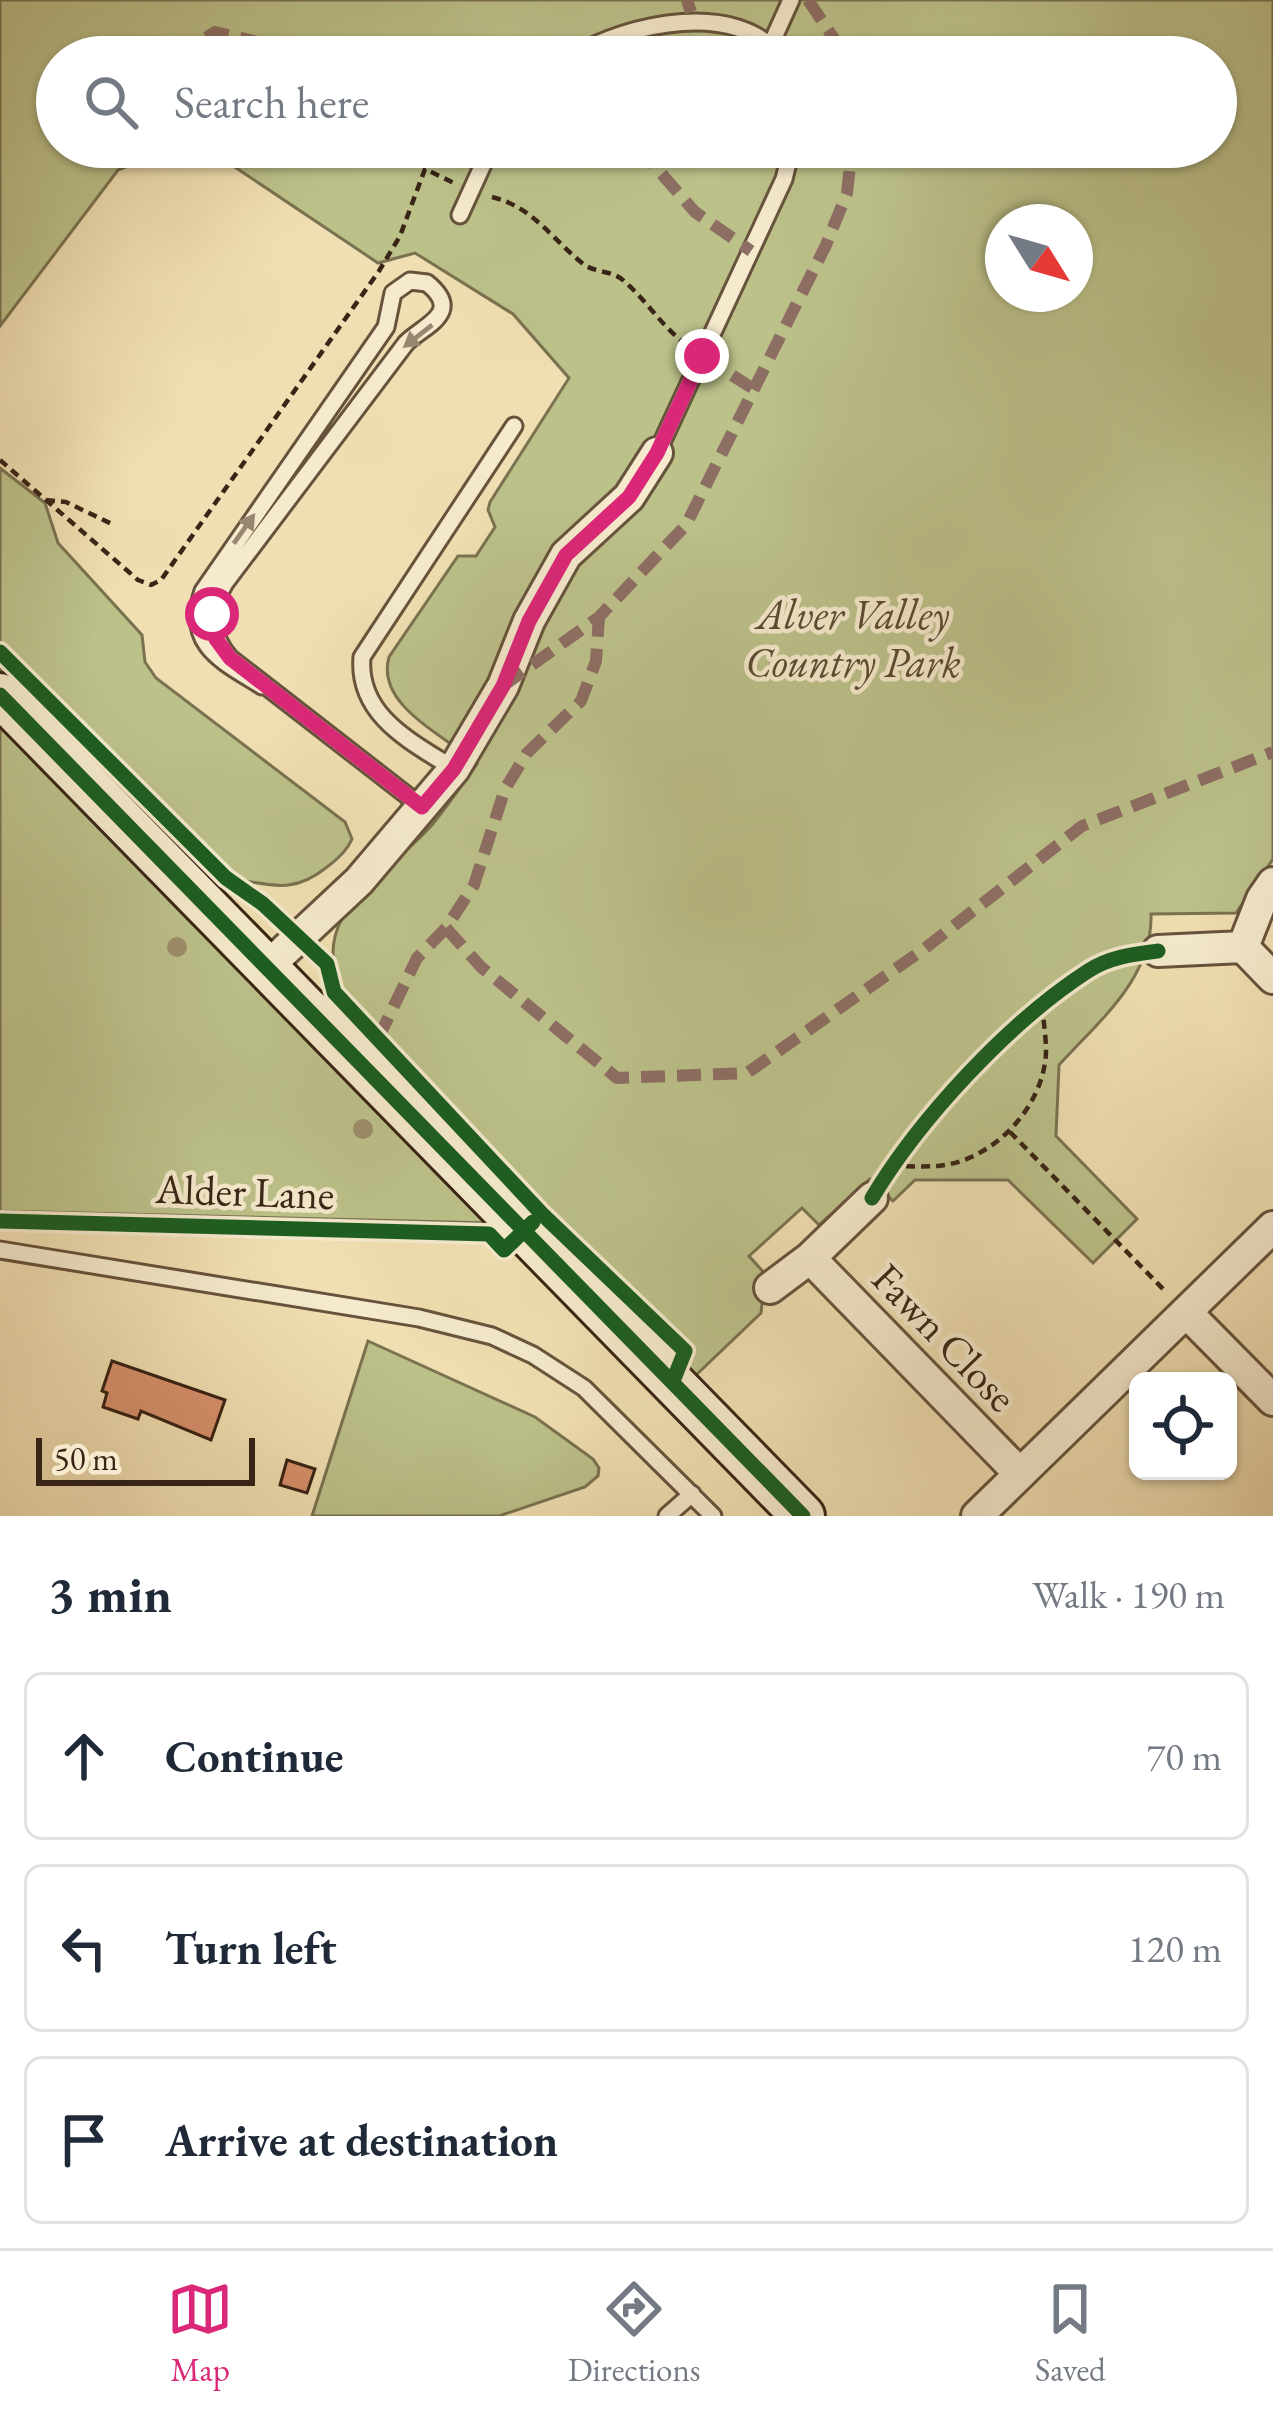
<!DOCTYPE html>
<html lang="en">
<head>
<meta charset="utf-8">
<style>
  :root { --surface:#fff; --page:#f6f6f7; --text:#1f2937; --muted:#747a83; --line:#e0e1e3; --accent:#db2777 }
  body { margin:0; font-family:"EB Garamond",serif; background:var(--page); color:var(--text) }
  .controls { position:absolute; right:36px; bottom:36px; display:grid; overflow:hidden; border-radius:18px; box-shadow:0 3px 9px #0004 }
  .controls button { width:108px; height:108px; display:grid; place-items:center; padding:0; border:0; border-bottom:3px solid var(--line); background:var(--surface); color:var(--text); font:60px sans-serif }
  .compass { position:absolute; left:985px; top:204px; width:108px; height:108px; border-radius:50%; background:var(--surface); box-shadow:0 3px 9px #0004; rotate:127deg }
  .scale { position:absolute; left:36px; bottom:30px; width:219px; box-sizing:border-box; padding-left:12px; border:6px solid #392415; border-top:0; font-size:33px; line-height:42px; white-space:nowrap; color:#392415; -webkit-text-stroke:9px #f5eacd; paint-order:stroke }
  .stop { position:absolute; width:36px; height:36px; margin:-27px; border:9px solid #db2777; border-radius:50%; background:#fff }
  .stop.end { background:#db2777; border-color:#fff; box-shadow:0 3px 12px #0008 }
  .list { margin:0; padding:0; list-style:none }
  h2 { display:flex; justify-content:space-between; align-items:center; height:156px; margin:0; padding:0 48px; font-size:51px }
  h2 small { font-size:39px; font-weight:400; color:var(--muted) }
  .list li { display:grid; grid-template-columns:78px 1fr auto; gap:36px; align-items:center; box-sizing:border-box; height:168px; margin:0 24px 24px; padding:0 24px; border:3px solid var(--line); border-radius:18px }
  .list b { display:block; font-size:45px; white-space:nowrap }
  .list em { font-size:39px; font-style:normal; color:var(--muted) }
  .icon { flex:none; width:66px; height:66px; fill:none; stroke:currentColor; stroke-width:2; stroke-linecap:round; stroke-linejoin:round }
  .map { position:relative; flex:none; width:1273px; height:1516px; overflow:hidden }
  .search { position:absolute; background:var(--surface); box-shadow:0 3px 9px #0004; left:36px; right:36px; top:36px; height:132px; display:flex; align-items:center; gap:30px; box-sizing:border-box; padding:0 42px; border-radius:66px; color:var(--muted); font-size:45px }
  .sheet { height:732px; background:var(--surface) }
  nav { display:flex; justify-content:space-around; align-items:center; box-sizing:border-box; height:168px; border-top:3px solid var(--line); background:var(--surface); font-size:33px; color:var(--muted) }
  nav a { display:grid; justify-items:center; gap:6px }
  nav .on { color:var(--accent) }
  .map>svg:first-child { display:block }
  .green { fill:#bcc18a; stroke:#7a7250; stroke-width:3; fill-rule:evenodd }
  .building { fill:#d6916d; stroke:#392415; stroke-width:3 }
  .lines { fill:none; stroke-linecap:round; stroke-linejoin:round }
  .lane-casing { stroke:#67533c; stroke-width:21 }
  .street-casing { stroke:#67533c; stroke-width:36 }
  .secondary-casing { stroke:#392415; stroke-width:48 }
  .path { stroke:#392415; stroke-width:4.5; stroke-dasharray:9 6; stroke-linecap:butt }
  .lane { stroke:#f5eacd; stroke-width:15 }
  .street { stroke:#f5eacd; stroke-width:30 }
  .secondary { stroke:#f5eacd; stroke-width:42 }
  .quiet { stroke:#8d6e63; stroke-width:12; stroke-dasharray:24 12; stroke-linecap:butt }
  .cycleway-casing { stroke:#f5eacd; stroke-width:22 }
  .cycleway { stroke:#1b5e20; stroke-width:15 }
  .tree { fill:#9e8e6c }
  .oneway { fill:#978771 }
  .route { stroke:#db2777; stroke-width:15 }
  .labels { text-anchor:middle; stroke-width:9; stroke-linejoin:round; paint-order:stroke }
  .park-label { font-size:42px; font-style:italic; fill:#5a4b32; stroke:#f5eacd }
  .street-label { font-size:42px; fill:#392415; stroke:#f5eacd }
</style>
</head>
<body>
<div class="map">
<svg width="1273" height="1516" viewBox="0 0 1273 1516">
  <rect width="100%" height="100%" fill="#f0dfb2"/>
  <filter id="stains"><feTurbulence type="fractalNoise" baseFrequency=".00167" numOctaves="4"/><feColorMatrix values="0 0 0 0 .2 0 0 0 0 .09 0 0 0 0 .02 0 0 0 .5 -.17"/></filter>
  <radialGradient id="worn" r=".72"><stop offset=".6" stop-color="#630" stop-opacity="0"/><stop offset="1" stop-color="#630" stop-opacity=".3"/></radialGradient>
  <path class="green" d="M0,0H1273V859L1236,913L1151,914C1153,978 1099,1021 1059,1065L1056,1136L1137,1219L1093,1263L1008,1180H915L893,1201L870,1179L819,1225L802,1208L749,1256L765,1274L761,1313L694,1377L441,1116L446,1102L344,993C302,915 389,874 432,825C448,806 462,784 477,764C447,736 375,706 389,657L458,556H476L495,527L488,510L490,502L569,378L513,314L415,253L378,263L205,147H1216V57H57V147H175L118,170L0,326ZM1003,222H1075V294H1003Z
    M0,468L45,503L58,543L142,635L145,662L156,678L345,822L352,839C347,851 338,859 327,867C286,900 263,879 218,878L0,669Z
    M0,719L490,1223L0,1211Z
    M368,1341L535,1417L593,1459L599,1468L598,1476L585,1487L499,1516H312Z"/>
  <path class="building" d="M112,1361L225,1400L211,1440L141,1411L138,1419L103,1407L107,1393L102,1391Z
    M287,1460L315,1469L307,1493L280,1485Z"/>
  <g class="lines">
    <g class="lane-casing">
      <path id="lane" d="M772,42L791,0
        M572,57C629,22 739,0 780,57
        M460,215L491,147
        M657,453L784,179L792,147
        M262,686C224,662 184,646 203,591L386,327L393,293L410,281L427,283C464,313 424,325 406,343L225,583C209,610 209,634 230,658L422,807
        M454,769C412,742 357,716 362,657L514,426
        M0,1250L419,1318L492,1336L533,1355L584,1388L713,1516
        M667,1516L692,1494"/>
    </g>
    <g class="street-casing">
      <path id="street" d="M1273,883L1262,899L1243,947L1273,978
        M1158,951L1243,947
        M266,968L359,881L454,769L503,686L529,621L566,555L629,497L657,453
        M872,1198L810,1258L1020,1474
        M770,1288L810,1258
        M1186,1312L1273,1400
        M977,1516L1273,1227"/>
    </g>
    <g class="secondary-casing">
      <path id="secondary" d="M0,695L803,1516"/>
    </g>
    <path class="path" d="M492,197C533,207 551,238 582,263C593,273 613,270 624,281C646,300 660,324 683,342
      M0,460L138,580L151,585L161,580L379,271L400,236L425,169L454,183
      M46,500L66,502L114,525
      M1010,1132L1165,1291
      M891,1166C907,1166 923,1167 938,1166C990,1161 1037,1114 1045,1063C1048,1045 1043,1024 1043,1007"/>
    <use href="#lane" class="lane"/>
    <use href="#street" class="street"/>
    <use href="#secondary" class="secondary"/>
    <path class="quiet" d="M687,0L691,12
      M808,0L839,46L841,57
      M176,57L215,32L278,47L291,57
      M403,147L425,169
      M638,147L695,212L751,251
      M702,356L752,388
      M503,686L599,617L686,525L826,245L847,193L852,147
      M446,928L481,967L617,1078L747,1073L924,949L1082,826L1273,752
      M378,1039L417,958L446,928L474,885L505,789L527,753L581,701L596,661L599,617"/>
    <g class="cycleway-casing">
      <path id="cycleway" d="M0,652L226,878L263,904L327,964L334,992L542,1214L685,1351L673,1381
        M0,695L803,1516
        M872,1198C920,1118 1009,1022 1088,971C1109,957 1134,954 1158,951
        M0,1221L489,1234L504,1250L533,1222"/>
    </g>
    <use href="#cycleway" class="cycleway"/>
  </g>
  <g class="tree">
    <circle cx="177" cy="947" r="10"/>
    <circle cx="363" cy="1129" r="10"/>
  </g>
  <defs><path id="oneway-solid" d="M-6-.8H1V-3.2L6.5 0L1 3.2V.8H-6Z" transform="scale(3)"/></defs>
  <g class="oneway">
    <use href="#oneway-solid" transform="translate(418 336) rotate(142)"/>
    <use href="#oneway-solid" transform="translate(244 529) rotate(-55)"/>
  </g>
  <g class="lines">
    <path class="route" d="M212,614L216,639L230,658L422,807L454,769L503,686L529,621L566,555L629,497L657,453L702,356"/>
  </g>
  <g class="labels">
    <g class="park-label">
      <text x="853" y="629">Alver Valley<tspan x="853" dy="48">Country Park</tspan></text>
    </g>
    <g class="street-label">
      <text transform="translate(245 1191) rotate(2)" y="15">Alder Lane</text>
      <text transform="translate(945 1337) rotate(46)" y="15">Fawn Close</text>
    </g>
  </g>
  <rect width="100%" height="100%" filter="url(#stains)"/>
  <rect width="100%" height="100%" fill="url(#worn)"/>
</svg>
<div class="controls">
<button><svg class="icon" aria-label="locate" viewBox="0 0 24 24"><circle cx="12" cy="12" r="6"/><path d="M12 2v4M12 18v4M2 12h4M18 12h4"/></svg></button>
</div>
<svg class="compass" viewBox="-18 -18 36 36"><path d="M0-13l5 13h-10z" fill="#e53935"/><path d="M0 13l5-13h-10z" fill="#747a83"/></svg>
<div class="scale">50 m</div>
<div class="stop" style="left:212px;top:614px"></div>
<div class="stop end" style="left:702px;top:356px"></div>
<div class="search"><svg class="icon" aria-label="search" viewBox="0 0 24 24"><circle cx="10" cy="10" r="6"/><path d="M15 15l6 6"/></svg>Search here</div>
</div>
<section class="sheet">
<h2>3 min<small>Walk · 190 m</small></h2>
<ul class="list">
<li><svg class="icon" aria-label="ahead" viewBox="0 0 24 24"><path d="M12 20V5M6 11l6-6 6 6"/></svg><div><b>Continue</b></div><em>70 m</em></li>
<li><svg class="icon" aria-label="left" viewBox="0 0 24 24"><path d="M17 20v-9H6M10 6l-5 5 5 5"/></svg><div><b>Turn left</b></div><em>120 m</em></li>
<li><svg class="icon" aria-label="arrive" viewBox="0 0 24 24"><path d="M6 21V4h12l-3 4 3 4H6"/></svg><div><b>Arrive at destination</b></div></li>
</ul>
</section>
<nav>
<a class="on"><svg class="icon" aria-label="map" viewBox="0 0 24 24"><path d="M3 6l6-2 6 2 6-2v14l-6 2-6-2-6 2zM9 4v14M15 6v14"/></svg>Map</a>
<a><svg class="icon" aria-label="directions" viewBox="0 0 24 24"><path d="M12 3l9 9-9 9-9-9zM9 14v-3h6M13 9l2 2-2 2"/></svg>Directions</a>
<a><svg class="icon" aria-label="saved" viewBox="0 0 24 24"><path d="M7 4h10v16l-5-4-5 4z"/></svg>Saved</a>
</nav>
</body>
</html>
